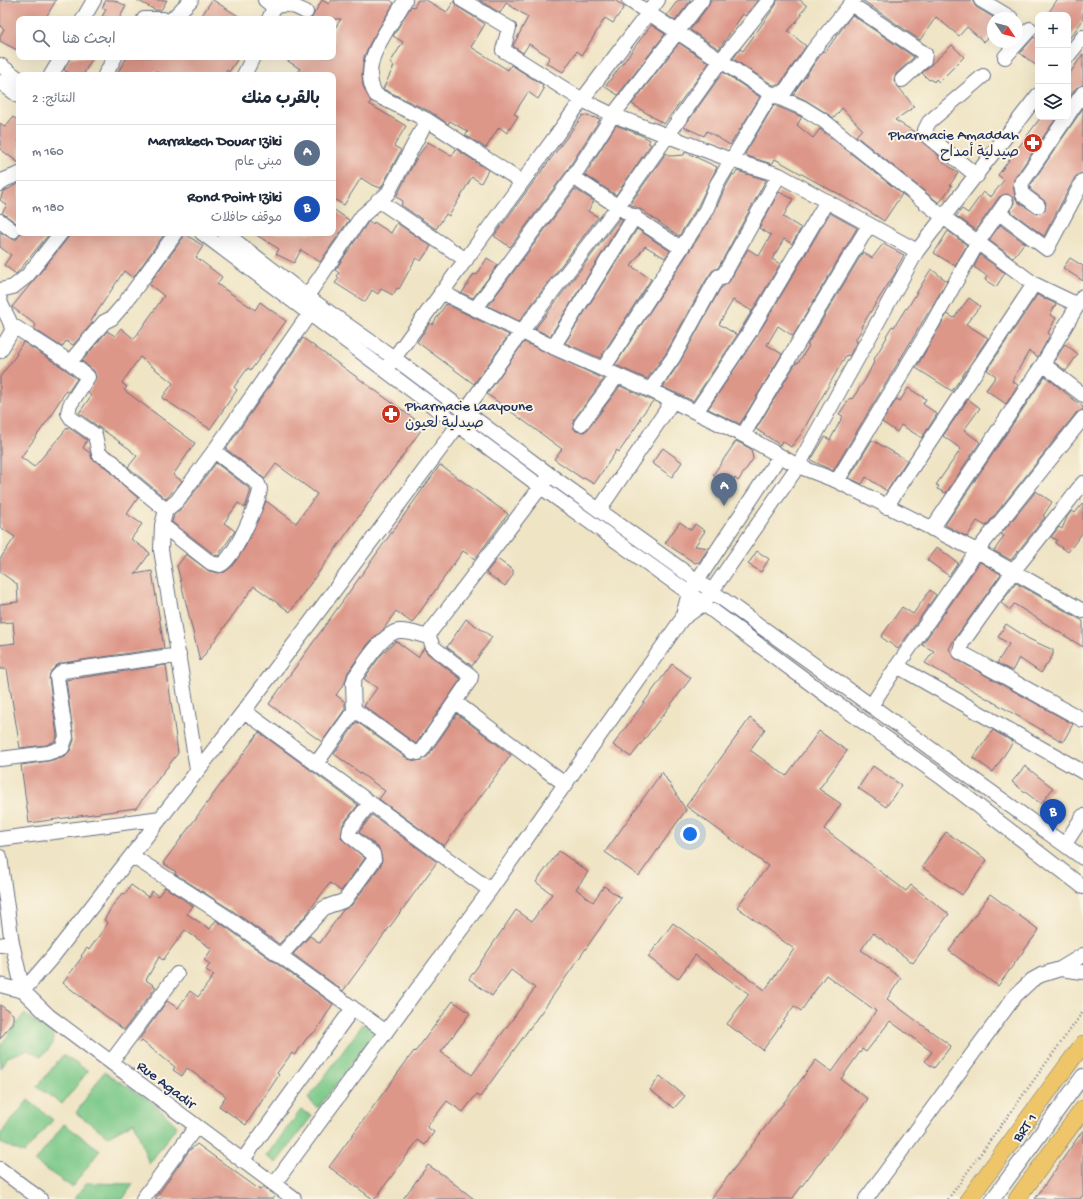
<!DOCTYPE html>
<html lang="ar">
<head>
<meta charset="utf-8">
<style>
  :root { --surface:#fff; --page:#f6f6f7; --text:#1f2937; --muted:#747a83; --line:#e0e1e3; --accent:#d93025 }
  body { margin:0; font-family:"Gochi Hand","Playpen Sans Arabic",sans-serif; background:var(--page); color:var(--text); direction:rtl }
  .controls { position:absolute; right:12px; top:12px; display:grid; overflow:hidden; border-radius:8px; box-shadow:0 4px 16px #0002 }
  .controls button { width:36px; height:36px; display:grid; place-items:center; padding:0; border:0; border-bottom:1px solid var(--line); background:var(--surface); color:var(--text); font:20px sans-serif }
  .compass { position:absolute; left:987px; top:12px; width:36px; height:36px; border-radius:50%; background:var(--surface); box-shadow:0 4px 16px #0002; rotate:125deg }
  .you { position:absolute; left:690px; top:834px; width:14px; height:14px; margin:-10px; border:3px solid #fff; border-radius:50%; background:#1a73e8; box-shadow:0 0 0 6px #1a73e833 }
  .badge { display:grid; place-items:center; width:26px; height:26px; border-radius:50%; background:var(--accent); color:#fff; font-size:13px; font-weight:700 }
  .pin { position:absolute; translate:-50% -33px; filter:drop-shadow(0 1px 2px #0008) }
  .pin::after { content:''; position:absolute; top:21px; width:14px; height:12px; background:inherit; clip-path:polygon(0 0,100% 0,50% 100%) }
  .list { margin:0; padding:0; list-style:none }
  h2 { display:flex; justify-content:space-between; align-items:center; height:52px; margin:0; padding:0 16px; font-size:17px }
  h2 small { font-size:13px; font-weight:400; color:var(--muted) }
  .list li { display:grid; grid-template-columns:26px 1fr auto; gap:12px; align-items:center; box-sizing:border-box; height:56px; padding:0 16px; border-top:1px solid var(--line) }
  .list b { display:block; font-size:15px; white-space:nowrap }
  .list p { margin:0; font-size:13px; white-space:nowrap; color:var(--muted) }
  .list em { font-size:13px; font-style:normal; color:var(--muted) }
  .icon { flex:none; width:22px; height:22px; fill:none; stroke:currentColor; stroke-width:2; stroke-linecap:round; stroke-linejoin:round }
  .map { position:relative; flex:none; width:1083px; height:1199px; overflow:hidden; direction:ltr }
  .search { position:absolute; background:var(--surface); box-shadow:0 4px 16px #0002; left:16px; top:16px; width:320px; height:44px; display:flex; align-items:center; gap:10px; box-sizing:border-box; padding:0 14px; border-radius:8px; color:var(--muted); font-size:15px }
  .panel { position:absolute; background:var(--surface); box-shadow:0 4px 16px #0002; left:16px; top:72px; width:320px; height:164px; border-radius:8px; direction:rtl }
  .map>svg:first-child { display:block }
  .green { fill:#7bc989; stroke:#4b7c74 }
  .building { fill:#dd9789; fill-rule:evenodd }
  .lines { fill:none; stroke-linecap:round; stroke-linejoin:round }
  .minor-casing { stroke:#656e82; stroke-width:16 }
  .major-casing { stroke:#656e82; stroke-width:18 }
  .path { stroke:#656e82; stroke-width:2.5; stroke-dasharray:1 3; stroke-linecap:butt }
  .minor { stroke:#fff; stroke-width:14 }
  .major { stroke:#eec569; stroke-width:17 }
  .labels { text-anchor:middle; stroke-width:4; stroke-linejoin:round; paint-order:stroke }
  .poi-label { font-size:15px; fill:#1b2f5e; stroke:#fcf5e5; text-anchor:end }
  .street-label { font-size:15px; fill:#1b2f5e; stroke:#fcf5e5 }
</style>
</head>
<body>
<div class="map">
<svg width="1083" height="1199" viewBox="0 0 1083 1199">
  <rect width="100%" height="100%" fill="#fcf5e5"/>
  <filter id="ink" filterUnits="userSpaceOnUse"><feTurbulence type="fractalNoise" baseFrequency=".025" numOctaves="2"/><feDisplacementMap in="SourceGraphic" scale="8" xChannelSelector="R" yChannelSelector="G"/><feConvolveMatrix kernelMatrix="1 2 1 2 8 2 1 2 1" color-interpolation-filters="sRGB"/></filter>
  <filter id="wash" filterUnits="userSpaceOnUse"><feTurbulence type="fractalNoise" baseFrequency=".012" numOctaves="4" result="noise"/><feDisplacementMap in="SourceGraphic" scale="16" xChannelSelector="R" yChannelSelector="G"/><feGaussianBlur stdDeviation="0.9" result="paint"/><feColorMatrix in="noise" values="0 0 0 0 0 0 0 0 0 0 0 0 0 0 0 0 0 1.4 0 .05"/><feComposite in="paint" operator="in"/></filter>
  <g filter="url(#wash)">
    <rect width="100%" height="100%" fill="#efe4c4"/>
    <path class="green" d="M24,1014L53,1034V1044L42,1056L27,1050L7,1057L0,1068V1046Z
      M363,1024L376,1031L318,1108L308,1099Z
      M63,1055L88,1071L62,1104L37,1087Z
      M104,1072L152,1102L177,1126L149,1164L134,1122L108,1136L76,1113Z
      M28,1100L53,1120L24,1153L0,1143V1135Z
      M301,1110L312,1116L276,1163L266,1156Z
      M64,1124L100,1150L72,1187L35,1162Z
      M86,1183L133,1184L123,1199H74Z"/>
    <g id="blocks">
      <path class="building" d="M0,0H56L45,19H19V51L0,41V36L4,29L0,26Z
        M106,0H114L126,6L119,19H101L106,9L102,8Z
        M137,0H167L161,10H155Z
        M212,0H213L243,19H208L202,15Z
        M322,0L329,4L332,0H390L394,3L370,43L364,57L362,74L363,86L371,101L369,104L406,126L394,146L401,150L381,188L372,185L361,178L344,205L333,199V75H296L300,69L282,57H333V31L341,19H311Z
        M418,0H426L447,12L454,1L458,7L485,24L471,47L508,70L511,65L543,85L542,88L544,89L538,99L528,92L514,114L518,116L507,133L499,127L486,148L465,135L468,132L450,121L448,124L431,112L383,89L394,66L390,63L403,42L393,36L411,6L414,7Z
        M479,0H615L624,7L613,23L605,18L582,55L577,51L563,72L546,63L550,57L529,44L523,53L513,46L528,17L506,3L500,13Z
        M678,0H691L675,21L667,15Z
        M710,0H758L745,16L743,14L719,49L690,30L709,5Z
        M777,0H800L807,6L800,14L802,15L788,31L806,46L779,85H773L733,59L740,49L743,51L776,5Z
        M862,0H972L976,7L993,17V32L984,42L967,27L959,36L936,17L920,40Z
        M1057,0H1083V20L1068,40V15H1047Z
        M852,15L914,57L896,74L894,81L914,107L895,120L918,134L922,142L939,156L938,158L958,173L950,185L952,186L939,203L856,136L862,129L842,108L834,118L807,101L793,94L821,54L823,51L825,52Z
        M651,25L665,34L618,95L605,87Z
        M1034,37L1038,40V67L1020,53Z
        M679,43L709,63L664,124L632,104Z
        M952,45L964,57L939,82L936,79L934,82L931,79L929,80L922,73Z
        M1083,54V85L1076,88L1068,100V76Z
        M70,57H93L83,75H72L64,70Z
        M127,57H239L229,72L227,70L225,75H163L155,71L153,75H116Z
        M723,72L760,97L730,145L707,131L704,136L684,127Z
        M774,105L802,117L797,125L813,138L820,129L902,194L884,221L853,201L852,202L834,191V192L775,159L772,164L747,156L745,154Z
        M1083,108V173L1075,177L1044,236L1010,211L1014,203V199L1007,194L999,197L976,230L956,216L962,209L968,213L983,192L991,197L1004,180L998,175L1041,117H1057L1014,179L1013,185L1015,197L1018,202L1037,214L1045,211L1046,202L1031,190L1030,186Z
        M583,115L600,119L566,172L510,247L494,236Z
        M13,117L19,121V163L0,149V123L5,127Z
        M616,125L643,136L650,140L648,143L651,144L616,195L585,175Z
        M428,142L452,156L456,149L488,170L481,183L472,177L449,216L446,214L436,229L401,205L403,201L396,197L416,159Z
        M685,152L717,167L698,206L679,236L640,209L630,204L666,153L671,156L684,155Z
        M737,171L766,180L718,268L712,271L706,280L666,353L647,379L615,365L713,215L725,188L733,174L735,175Z
        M19,183V225L2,213L7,205L0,200L3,192Z
        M575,189L594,201L588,211L598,217L519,321L488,306Z
        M779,192L793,199L783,217L801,228L792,244L784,239L772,259L780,264L744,325L693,401L663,387L680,362L720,289L729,282L748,249L759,256L771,235L759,228ZM733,300L752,311L737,335L719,324Z
        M333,209L349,220L320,262L301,250L294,263L276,254L279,249L253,233H333Z
        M830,213L857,228L793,336L778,326L767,345L782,354L740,424L708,409L758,334Z
        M620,218L623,220L550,336L535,329Z
        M369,221L373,224L374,222L391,233L397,223L431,246L421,261L416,258L399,289L397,288L393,295L381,289L378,294L372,290L365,302L335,283L339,278L337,276L339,273L335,270Z
        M1000,225L1026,244L1024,243L1013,258L989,240Z
        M637,229L670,251L665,258L645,246L631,266L651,279L600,358L565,343Z
        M948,231L967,245L955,266L934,253Z
        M0,232L12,239H17L21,233H50L16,274L4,265L11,255L0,247Z
        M69,233H165L133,278L124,271L91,321L93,322L73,345L66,341L62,347L34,329L36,325L12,307L68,238Z
        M184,233L203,246L196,257L222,277L217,284L255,310L260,302L286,321L251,370L248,368L234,387L237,390L210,429L162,398L173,383L140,357L122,383L127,387L124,390L195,443L173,475L182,481L166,499L128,467L137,456L131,451V450L79,413L91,396L88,393L96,377L94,371L82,361L107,331L115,336L121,328L134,339L164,296L149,284L183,238Z
        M883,244L904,255L896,269L897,270L861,327L863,328L855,340L857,341L849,356L846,355L801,434L791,447L782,441L780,445L756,429L796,363H798L809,346L807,345L863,252L872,258Z
        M980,255L1005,273L996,287L985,280L987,276L974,267Z
        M487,258L498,265L473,298L462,293L474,274L477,275Z
        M1070,258L1083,266V281L1063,268Z
        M931,269L947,281L833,471L811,460L825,437L830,440L843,416L839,414L850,398L852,399L865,380L874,362L873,361L887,337L886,336L892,326L894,327L906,308L907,309Z
        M1037,295L1056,304L1050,315L1056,318L1048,333L1050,335L1038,357L1029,351L1012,381L1018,385L1006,404L986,390L996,376L987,370Z
        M969,298L980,306L966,324L988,338L952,391L916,368L947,314L954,318Z
        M446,304L509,335L474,384L417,342L430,323L432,325Z
        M303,338L424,426L290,612L254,586L200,661L177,566L186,554L209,571L218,573L225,572L232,566L245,547L266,501L296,523L317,494L276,464L265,479L226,449Z
        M23,342L65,369L77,379L68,392L66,391L53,411L54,412L21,457L34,467L68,427L87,440L83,448L90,453L92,459L108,469L122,484L138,498L127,514L142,524L131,539L150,553L135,574L152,571L164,648L62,663L57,665L51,671L49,678L57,736L55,741L46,745L20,748L7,669H1L0,663V645L15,643L13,622L0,623V604L18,602L17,584L0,572V559L15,537L0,527V377L17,354L16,353Z
        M524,342L604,379L574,419L573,427L576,431L584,432L588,429L620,386L653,401L639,419H641L626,442L619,452L617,450L594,484L584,478L583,479L554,459L562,449L487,394Z
        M1065,344L1078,354L1066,371L1054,362Z
        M1045,376L1083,407V410L1076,413L986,526L977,521L967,537L945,525Z
        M908,388L926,399L923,404L937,414L922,438L901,425L897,432L882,422L897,399L900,401Z
        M968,399L980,408L964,430L980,442L946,493L937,489L939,486L936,485L961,449L943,436Z
        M872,440L907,460L887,491L866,477L862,484L849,478Z
        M736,441L751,449L753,459L738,481L735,478L729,487L713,475Z
        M663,448L682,462L672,477L652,463Z
        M216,463L251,490L245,508L238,503L224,523L235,531L218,556L215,555L172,522L174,515L184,506Z
        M440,465L508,514L475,559L463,551L412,623L396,611L383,630L368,644L348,672L345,682L336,695L345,702V709L322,742L269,704Z
        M1036,491L1052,502L1043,516L1045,517L1011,560L994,551L1004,536L1001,534Z
        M1083,503V532L1068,552L1055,543L1057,540L1051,537L1059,527L1062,529L1067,517L1072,511L1075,513Z
        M680,522L691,530L695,524L705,531L695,546L709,548L699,562L695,563L665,543Z
        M937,547L958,563L949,576L927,560Z
        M757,551L769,559L761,572L748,564Z
        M497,559L513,570V575L505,586L486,573Z
        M980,562L1001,574L955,638L949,649L956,659L1073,724L1063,742L925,663L934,651L922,645Z
        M1016,583L1083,621V647L1014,604L1010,610L1001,603Z
        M930,590L936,595L898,649L881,637L902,607L913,614Z
        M466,619L492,637L472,666L447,647Z
        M1006,624L1029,639L1053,650V655L1041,673L1019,658L1012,671L997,663L1009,644L998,637Z
        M396,641L418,657L424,648L428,654L461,679L416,744L364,706L377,688L364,679L381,655Z
        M672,664L691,678L631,757L613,745Z
        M166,665L178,753L136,808L29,823L21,765L49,761L65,756L70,751L74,740L66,680Z
        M457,714L511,755L444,846L379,799L385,791L334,754L357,722L408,759L416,761L422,760L428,756Z
        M750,718L765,729L750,750L786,776L819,731L847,751L819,789L841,804L824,829L906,891L911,885L949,914L913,963L873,933L861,950L901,978L887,999L951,1046L934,1068L925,1061L932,1052L890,1021L866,1052L862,1049L841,1079L868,1099L792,1199H711L816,1060L832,1072L876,1011L826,975L801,1011L794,1006L763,1050L727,1024L749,994L695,955L678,979L648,957L673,923L765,990L794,949L737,907L768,866L686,806Z
        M993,730L1013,742L993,772L973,758Z
        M259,732L358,805L343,824L341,838L365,858L341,891L330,883L306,915L279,944L233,911L175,874L176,872L163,863Z
        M873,766L901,785L886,807L858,788Z
        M1025,766L1053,788L1041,804L1012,782Z
        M662,772L686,810L639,876L605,852Z
        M372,815L437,862L343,991L293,954L310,936L320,943L343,910L352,905L381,865L382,859L379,848L359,832Z
        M946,832L987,860L962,895L922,867Z
        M559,851L588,872L576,889L593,902L604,886L621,898L550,1000L480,1097L476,1095L463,1112L447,1101L427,1127L434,1132L425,1145L418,1140L375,1199H373L329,1167L414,1051L415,1052L453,1001L470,1013L441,1052L472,1075L535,988L511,970L492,996L469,979L516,910L532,921L552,894L536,882Z
        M131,885L148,897L152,891L158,896L165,887L193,906L187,914L210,929L216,920L333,1004L316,1031L307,1038L295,1055L292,1053L277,1073L279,1075L246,1125L219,1106L226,1096L187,1068L182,1076L173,1070L175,1067L142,1041L140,1043L138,1041L167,1001L178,1008L190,991L198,997L214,975L206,970L210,964L204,960L212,949L185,930L163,960L159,957L146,980L156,987L124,1030L63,983L82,957L81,956L87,948L89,950L108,923L104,920L113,905L123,893L125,894Z
        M990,894L1039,930L998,986L949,951Z
        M0,1005L13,1014V1022L0,1039Z
        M660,1076L685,1096L674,1108L650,1090Z
        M1083,1130V1195L1080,1199H1035Z
        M197,1144L260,1190L263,1187L274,1195L273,1199H155L188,1152Z
        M428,1165L443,1175L474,1199H403Z"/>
    </g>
  </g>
  <g filter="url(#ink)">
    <use href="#blocks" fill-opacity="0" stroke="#656e82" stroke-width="1"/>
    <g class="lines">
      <g class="minor-casing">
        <path id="minor" d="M265,0L274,7L269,19
          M405,0C391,28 356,63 376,95L427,120L522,182
          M462,0L509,28L503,50L582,100L613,115L731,160L779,175L917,251
          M629,0L771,94L803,108L824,121L942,216L1034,284L886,507
          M981,0L1011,18
          M851,4L925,54L924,60L902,80
          M274,7C287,2 294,6 306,12
          M83,19L94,0
          M144,19H163
          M172,19L191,0
          M1068,56L1083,37
          M1005,57L1030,29
          M0,65L19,79
          M51,75L62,57
          M105,75L115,57
          M244,75L253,57
          M0,82L19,96
          M1068,115L1083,93
          M977,176L928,136L925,130L929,122L983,76
          M573,177L681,248
          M0,184L4,180L19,174
          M378,200L466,260
          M1038,206L1023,195L1021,184L1067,117
          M999,213L1047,249L1083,181
          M0,221L13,231
          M202,233L541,487L689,593L838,704L941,777L1083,887
          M225,233L316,303L394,358L550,475L1083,858
          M1034,284L1078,305
          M0,290L13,287L27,276L61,233
          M441,292L553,347L650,390L743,435L798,466L837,481L977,551L1083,611
          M307,296L362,216L388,193L427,120
          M0,300C2,311 12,319 12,331L0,351
          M476,308L573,177L613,115L702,0
          M12,325L70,362L88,377L70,405L68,413L72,419L95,435L99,454L113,462L127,478L166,510
          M553,347L635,216
          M70,362L104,322L112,318L124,304L176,233
          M1043,364L1083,395
          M389,365L582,100L658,0
          M603,369L706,210L717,184L771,94L784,93L814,49L854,0
          M650,390L673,358L713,285L719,276L722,278L779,175
          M696,412L751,330L827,201
          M581,424L617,376
          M743,435L869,225
          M779,457L689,593L682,619L703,604L798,466L917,251L1038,95
          M837,481L931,326L978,242L1006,202
          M1083,483L1012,573L962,643L960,652L1083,720
          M599,510L672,402
          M162,525L211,563L220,565C233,561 259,503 260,489L258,484L214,451
          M932,529L1043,364L1083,296
          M897,666L1083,772
          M455,702L566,785
          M871,706L897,666L977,551L1083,418
          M244,711L490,890
          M354,712L353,684L355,677C363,665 384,632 399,631C409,630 419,635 429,637
          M0,759L48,753L62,748L66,737L57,677L63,671L179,655
          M316,764L351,715L356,711L413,752L418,753L421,751L470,680L471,676L433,647L429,637L431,631L546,480
          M197,769L161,550L162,525L166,510L177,501L214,451L314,307
          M0,839L161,818
          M1065,844L1083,816
          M132,856L228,918L386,1032
          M0,857L12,943L23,991
          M0,945L12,943
          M280,956L323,909C330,904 338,904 345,900L374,860L373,854L349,835L350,829L370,803
          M1060,969L1083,972
          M0,985L23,991L49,1016L294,1199
          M23,991L54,955L244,711L459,424L465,411L522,331L618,206L721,60L769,0
          M111,1062L177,974
          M242,1161L353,1008
          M0,1169L40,1199
          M274,1184L490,890L682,619
          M143,1199L196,1127
          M866,1199L1015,996L1032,980L1041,975L1060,969L1083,955
          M993,1199L1083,1076"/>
      </g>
      <g class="major-casing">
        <path id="major" d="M969,1199L1083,1044
          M1017,1199L1083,1109"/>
      </g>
      <path class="path" d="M948,1199L1083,1012"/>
      <use href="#minor" class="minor"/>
      <use href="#major" class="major"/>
    </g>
  </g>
  <defs>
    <g id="pharmacy-disc" transform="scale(1)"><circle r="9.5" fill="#c8321e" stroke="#fcf5e5"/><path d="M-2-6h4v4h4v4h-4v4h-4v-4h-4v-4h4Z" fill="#fff"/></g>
  </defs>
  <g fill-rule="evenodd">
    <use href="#pharmacy-disc" x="1033" y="143"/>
    <use href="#pharmacy-disc" x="391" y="414"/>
  </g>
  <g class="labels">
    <g class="poi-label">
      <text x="1019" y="139">Pharmacie Amaddah<tspan x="1019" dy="17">صيدلية أمداح</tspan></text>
      <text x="405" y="410" text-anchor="start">Pharmacie Laayoune<tspan x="405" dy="17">صيدلية لعيون</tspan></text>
    </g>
    <g class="street-label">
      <text transform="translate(167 1084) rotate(37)" y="5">Rue Agadir</text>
      <text transform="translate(1024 1127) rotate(-54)" y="5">BRT 1</text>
    </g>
  </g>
</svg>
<div class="controls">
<button>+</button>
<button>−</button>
<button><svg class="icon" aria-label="layers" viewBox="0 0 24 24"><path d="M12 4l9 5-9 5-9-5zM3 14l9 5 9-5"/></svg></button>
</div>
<svg class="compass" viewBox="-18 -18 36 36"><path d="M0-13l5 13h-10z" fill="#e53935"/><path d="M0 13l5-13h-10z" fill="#747a83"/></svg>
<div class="you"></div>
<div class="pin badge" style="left:724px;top:506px;background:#5c6f8a">A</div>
<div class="pin badge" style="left:1053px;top:832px;background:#1a4fb4">B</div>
<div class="search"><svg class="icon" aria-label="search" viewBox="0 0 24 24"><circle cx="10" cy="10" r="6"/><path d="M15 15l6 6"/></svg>ابحث هنا</div>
<section class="panel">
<h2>بالقرب منك<small>النتائج: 2</small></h2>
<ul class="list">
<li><span class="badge" style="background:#5c6f8a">A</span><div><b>Marrakech Douar Iziki</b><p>مبنى عام</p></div><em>160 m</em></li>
<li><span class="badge" style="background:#1a4fb4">B</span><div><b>Rond Point Iziki</b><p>موقف حافلات</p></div><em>180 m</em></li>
</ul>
</section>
</div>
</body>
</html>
